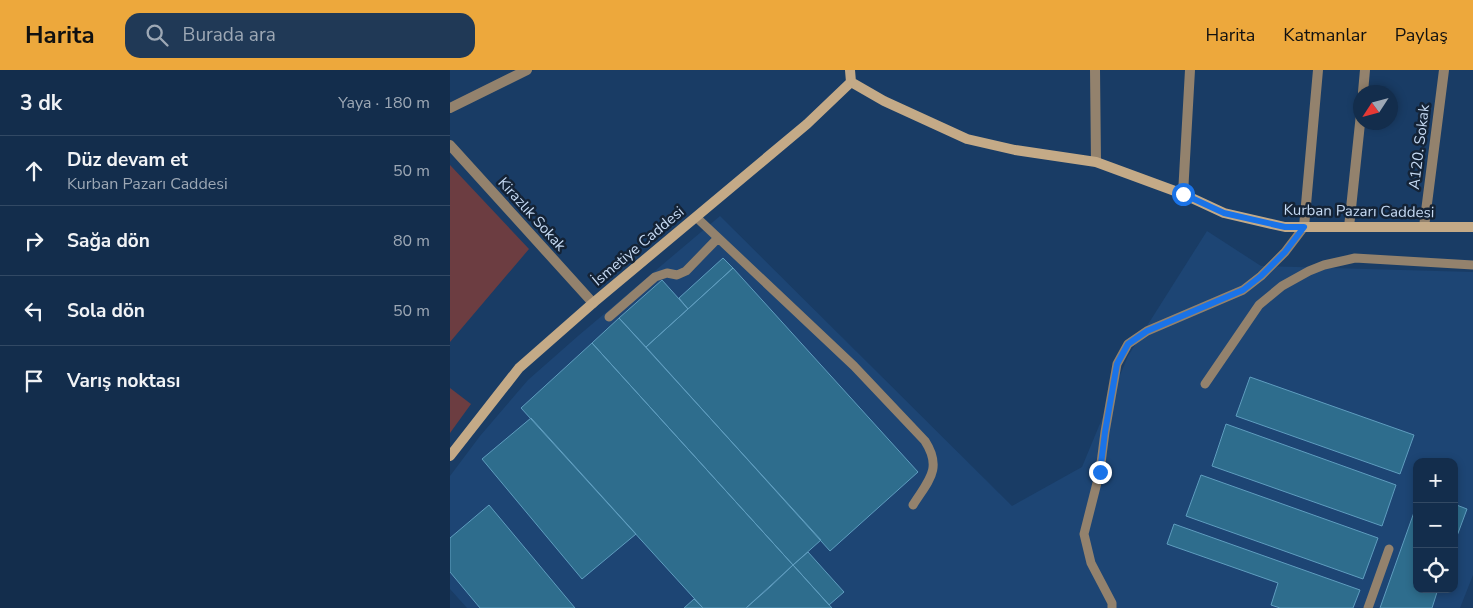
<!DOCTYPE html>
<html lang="tr">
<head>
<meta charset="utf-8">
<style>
  :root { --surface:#132d4c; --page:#203956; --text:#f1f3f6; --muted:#9da8b5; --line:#324964; --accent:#eda83c }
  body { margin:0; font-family:"Nunito Sans",sans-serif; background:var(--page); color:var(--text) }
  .controls { position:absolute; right:15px; bottom:15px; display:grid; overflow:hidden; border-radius:10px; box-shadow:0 2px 8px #0003 }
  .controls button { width:45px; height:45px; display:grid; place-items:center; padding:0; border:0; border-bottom:1px solid var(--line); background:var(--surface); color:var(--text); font:25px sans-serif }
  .compass { position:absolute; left:903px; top:15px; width:45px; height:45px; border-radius:50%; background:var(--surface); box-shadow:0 2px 8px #0003; rotate:234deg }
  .stop { position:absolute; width:15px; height:15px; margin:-11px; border:4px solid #1a73e8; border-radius:50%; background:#fff }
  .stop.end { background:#1a73e8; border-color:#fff; box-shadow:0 1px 5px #0008 }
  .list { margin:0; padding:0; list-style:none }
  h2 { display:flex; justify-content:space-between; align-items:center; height:65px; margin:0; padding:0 20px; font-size:21px }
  h2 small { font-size:16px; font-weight:400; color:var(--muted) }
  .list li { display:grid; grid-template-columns:32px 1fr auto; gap:15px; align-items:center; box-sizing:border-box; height:70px; padding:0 20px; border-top:1px solid var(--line) }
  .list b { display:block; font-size:19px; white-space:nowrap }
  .list p { margin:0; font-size:16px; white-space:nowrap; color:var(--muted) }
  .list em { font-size:16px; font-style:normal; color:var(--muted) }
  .icon { flex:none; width:28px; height:28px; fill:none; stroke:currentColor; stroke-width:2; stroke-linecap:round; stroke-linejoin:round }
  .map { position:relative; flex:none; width:1023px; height:538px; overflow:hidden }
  header { display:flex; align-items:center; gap:30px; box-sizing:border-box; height:70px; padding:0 25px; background:var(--accent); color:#111 }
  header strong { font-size:24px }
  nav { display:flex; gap:28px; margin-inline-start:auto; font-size:18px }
  .search { width:350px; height:45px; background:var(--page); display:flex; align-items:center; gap:12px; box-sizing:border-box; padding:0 18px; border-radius:15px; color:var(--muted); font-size:19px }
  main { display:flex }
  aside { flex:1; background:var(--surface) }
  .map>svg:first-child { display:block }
  .built { fill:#1d4574; fill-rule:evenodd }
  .green { fill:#6c3d41 }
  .building { fill:#2e6d8d; stroke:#5f9dbf }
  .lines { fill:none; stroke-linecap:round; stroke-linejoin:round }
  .lane { stroke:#93826d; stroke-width:9 }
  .street { stroke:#93826d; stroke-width:10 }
  .secondary { stroke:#c4aa87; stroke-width:10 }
  .route { stroke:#1a73e8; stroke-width:6 }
  .labels { text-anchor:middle; stroke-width:5; stroke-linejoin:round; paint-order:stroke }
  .street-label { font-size:15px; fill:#c6daf3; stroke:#142336 }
</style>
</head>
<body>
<header>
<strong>Harita</strong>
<div class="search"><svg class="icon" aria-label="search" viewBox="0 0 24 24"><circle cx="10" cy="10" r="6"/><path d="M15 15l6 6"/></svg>Burada ara</div>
<nav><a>Harita</a><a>Katmanlar</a><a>Paylaş</a></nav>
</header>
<main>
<aside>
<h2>3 dk<small>Yaya · 180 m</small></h2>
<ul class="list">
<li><svg class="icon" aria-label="ahead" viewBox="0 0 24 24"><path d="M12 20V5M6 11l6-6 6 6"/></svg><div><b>Düz devam et</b><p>Kurban Pazarı Caddesi</p></div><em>50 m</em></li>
<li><svg class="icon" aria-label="right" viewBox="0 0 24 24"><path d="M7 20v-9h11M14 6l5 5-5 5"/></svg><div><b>Sağa dön</b></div><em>80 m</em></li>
<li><svg class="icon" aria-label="left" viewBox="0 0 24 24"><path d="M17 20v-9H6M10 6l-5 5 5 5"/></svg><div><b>Sola dön</b></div><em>50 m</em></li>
<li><svg class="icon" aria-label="arrive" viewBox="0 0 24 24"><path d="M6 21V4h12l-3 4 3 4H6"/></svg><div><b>Varış noktası</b></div></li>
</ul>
</aside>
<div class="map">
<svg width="1023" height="538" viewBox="0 0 1023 538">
  <rect width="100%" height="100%" fill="#193c65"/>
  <path class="built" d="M270,146L562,436L632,397L678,286L757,161L811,196L1023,202V505L1010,538H17L0,519V406L30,366L78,310L128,266ZM967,392H1004V519H967Z"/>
  <path class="green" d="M0,95L79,179L0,272Z
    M0,318L21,334L0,363Z"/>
  <path class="building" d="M273,188L283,198L238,239L229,228Z
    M283,198L468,402L380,481L196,277Z
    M212,210L238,239L196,277L169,248Z
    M169,248L371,470L343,495L142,273Z
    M142,273L343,495L296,538H253L71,338Z
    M800,307L964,365L950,404L786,346Z
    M81,348L186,464L132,509L32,389Z
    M776,354L946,415L932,456L762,396Z
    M751,405L928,468L913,509L736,446Z
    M967,434V519H988L982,538H930Z
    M1004,434L1017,439L1004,474Z
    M39,435L125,538H30L0,502V468Z
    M724,454L910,520L903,538H830L821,535L828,513L717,474Z
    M358,482L394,522L379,535L343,495Z
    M343,495L382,538H296L320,517Z
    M244,529L253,538H234Z"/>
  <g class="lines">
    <path class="lane" d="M246,147L404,296L475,371C493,399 478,411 463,435
      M159,247L205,207L217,203L227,205L236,201L268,168
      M755,314L809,235L832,216L859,201L874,195L905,188L1023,195
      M662,538V533L641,493L634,464L650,401L655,362L667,294L678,274L697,261L793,220L811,206L835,182L854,157
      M918,538L939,479"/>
    <path class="street" d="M645,0L646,92
      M913,22L915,0
      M0,38L77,0
      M0,75L143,233
      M733,124L740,0
      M854,157L868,0
      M899,157L911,44
      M974,157L994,0"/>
    <path class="secondary" d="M401,12L434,31L517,69L565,80L646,92L733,124L774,143L835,157H1023
      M0,386L69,298L143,233L357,54L401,12L400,0"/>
  </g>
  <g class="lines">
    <path class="route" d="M650,402L655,362L667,294L678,274L697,261L793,220L811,206L835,182L854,157H835L774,143L733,124"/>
  </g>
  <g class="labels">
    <g class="street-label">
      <text transform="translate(969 77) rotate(-83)" y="5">A120. Sokak</text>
      <text transform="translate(909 141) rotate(1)" y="5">Kurban Pazarı Caddesi</text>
      <text transform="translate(82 144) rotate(48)" y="5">Kirazlık Sokak</text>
      <text transform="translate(188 176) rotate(-40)" y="5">İsmetiye Caddesi</text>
    </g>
  </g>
</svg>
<div class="controls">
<button>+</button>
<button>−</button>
<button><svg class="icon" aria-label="locate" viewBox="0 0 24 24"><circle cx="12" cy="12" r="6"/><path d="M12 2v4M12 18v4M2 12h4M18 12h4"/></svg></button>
</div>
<svg class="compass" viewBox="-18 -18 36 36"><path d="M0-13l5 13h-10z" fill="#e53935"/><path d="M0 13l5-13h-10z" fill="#9da8b5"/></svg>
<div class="stop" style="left:733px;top:124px"></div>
<div class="stop end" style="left:650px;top:402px"></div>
</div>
</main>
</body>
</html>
